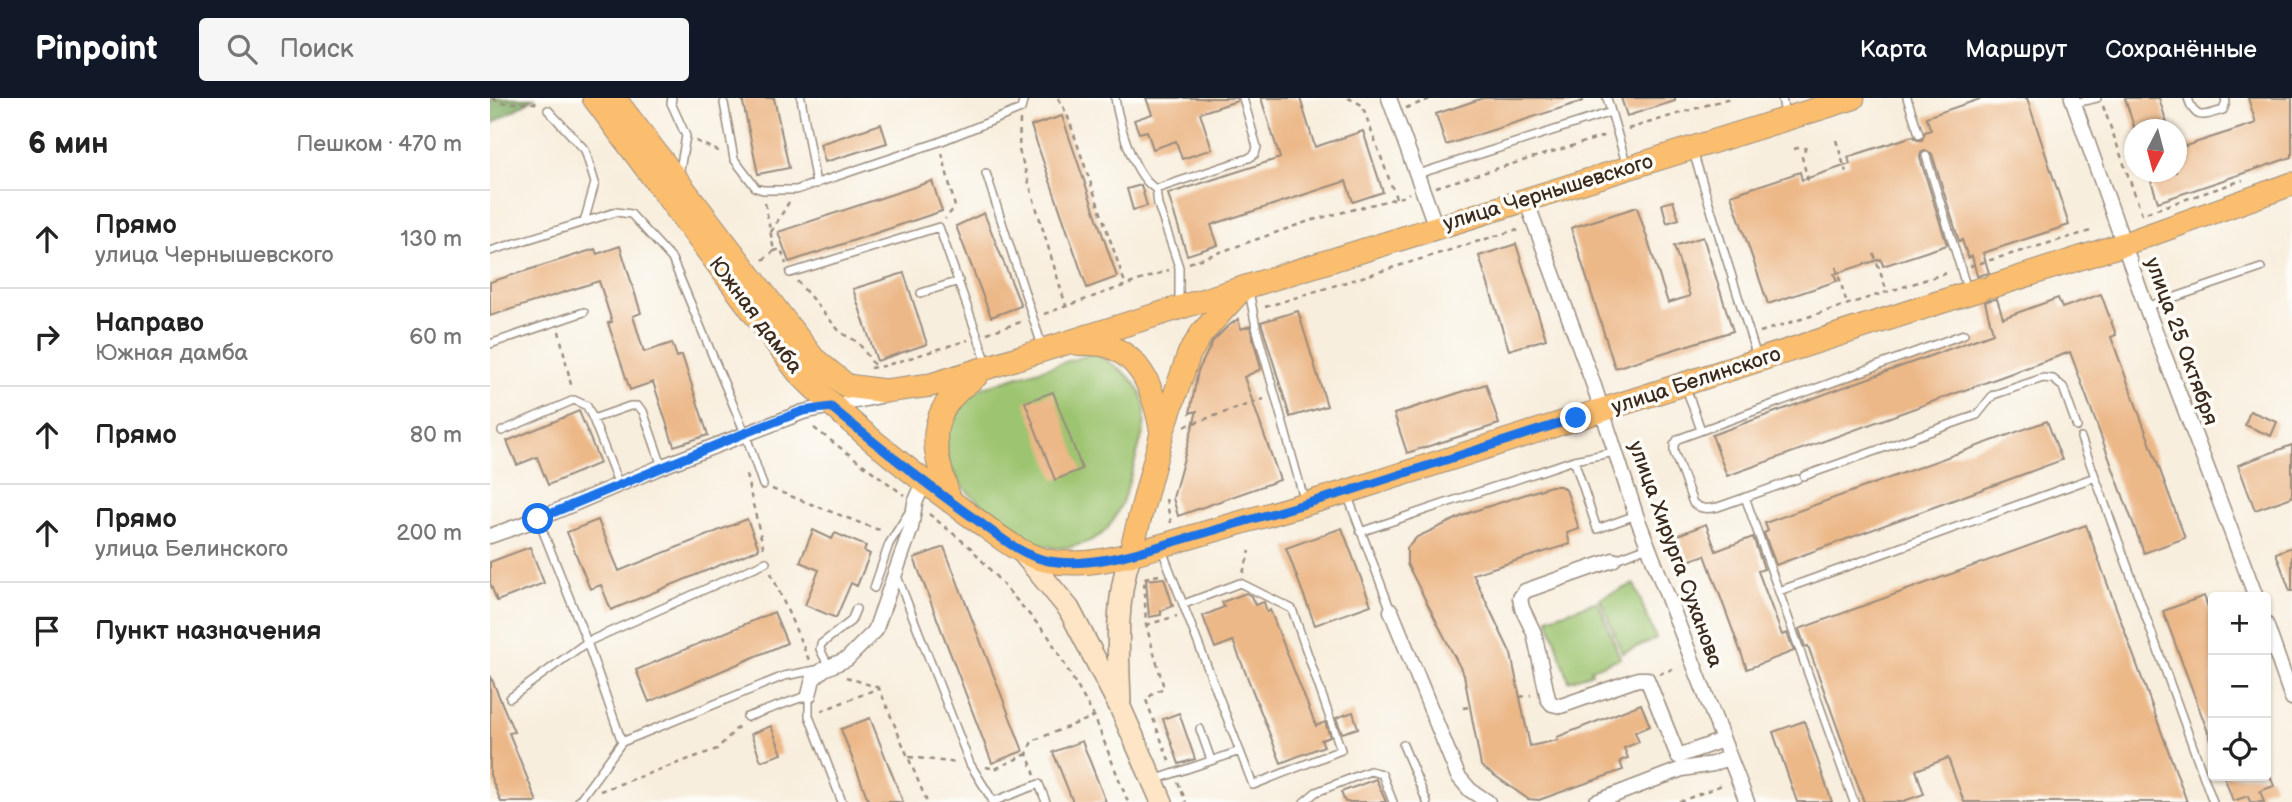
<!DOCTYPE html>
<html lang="ru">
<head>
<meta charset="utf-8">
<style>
  :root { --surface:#fff; --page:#f6f6f6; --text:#222; --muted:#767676; --line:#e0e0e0; --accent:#111827 }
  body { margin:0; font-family:"Balsamiq Sans",sans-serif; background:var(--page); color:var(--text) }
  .controls { position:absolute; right:21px; bottom:21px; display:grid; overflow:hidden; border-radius:7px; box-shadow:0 2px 5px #0004 }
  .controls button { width:63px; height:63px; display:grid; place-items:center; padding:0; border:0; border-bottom:2px solid var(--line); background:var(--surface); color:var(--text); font:35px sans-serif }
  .compass { position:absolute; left:1634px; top:21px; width:63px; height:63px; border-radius:50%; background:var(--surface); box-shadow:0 2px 5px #0004; rotate:186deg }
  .stop { position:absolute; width:21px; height:21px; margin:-16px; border:5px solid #1a73e8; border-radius:50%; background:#fff }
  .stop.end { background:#1a73e8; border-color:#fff; box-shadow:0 2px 7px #0008 }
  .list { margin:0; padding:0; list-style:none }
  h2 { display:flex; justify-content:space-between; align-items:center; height:91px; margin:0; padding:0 28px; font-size:30px }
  h2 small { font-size:23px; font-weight:400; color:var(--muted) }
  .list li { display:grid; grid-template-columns:46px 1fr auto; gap:21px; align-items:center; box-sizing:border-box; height:98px; padding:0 28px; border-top:2px solid var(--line) }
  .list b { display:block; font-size:26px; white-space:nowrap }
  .list p { margin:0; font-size:23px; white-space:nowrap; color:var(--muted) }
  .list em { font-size:23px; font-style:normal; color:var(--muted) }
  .icon { flex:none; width:38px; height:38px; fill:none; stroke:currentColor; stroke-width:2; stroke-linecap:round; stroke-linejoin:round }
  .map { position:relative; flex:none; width:1802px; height:704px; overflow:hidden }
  header { display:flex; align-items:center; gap:42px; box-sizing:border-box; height:98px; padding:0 35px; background:var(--accent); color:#fff }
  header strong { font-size:33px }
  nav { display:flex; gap:38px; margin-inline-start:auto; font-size:24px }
  .search { width:490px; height:63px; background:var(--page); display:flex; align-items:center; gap:18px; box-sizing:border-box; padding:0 24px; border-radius:7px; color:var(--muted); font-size:26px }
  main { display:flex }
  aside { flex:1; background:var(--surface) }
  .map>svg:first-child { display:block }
  .green { fill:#9dc46f; stroke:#6c7746; stroke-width:2 }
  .forest { fill:#7eaa62; stroke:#5c6a40; stroke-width:2 }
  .building { fill:#ecb888 }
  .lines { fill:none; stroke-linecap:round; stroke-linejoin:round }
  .lane-casing { stroke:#9a8c7e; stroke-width:10 }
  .street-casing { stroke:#9a8c7e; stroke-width:17 }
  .secondary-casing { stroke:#9a8c7e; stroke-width:24 }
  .primary-casing { stroke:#9a8c7e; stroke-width:25 }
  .path { stroke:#9a8c7e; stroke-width:2.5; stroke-dasharray:5 5; stroke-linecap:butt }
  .lane { stroke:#fff; stroke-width:7 }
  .street { stroke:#fff; stroke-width:14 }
  .secondary { stroke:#fde5c5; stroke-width:21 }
  .primary { stroke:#fbbe6e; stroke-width:23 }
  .route { stroke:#1a73e8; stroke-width:9 }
  .labels { text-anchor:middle; stroke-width:7; stroke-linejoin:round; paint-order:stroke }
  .street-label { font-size:21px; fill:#3b2a1e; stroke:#fdfcf7 }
</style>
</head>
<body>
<header>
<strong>Pinpoint</strong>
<div class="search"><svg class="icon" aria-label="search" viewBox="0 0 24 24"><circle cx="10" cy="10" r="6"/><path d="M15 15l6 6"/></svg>Поиск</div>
<nav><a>Карта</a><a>Маршрут</a><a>Сохранённые</a></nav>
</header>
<main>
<aside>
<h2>6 мин<small>Пешком · 470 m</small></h2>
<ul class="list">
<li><svg class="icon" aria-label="ahead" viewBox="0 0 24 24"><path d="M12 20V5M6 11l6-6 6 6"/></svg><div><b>Прямо</b><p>улица Чернышевского</p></div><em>130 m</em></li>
<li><svg class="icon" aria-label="right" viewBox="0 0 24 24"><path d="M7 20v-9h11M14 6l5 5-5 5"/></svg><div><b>Направо</b><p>Южная дамба</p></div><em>60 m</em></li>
<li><svg class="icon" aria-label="ahead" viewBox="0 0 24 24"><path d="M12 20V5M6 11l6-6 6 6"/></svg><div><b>Прямо</b></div><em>80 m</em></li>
<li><svg class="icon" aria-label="ahead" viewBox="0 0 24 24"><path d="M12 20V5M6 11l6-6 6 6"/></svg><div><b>Прямо</b><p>улица Белинского</p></div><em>200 m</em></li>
<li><svg class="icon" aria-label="arrive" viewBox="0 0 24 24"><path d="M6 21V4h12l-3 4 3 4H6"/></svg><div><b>Пункт назначения</b></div></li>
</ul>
</aside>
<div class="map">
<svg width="1802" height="704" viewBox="0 0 1802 704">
  <rect width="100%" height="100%" fill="#fdfcf7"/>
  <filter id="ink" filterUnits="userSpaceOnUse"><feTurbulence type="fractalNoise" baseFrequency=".0143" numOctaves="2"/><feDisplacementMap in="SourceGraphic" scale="14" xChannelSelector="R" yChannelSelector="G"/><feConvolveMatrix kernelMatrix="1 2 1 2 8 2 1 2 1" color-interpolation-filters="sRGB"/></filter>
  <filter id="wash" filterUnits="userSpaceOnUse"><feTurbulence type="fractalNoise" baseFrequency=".00686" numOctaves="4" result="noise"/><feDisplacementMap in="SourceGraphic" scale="28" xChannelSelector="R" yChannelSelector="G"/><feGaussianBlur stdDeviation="1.57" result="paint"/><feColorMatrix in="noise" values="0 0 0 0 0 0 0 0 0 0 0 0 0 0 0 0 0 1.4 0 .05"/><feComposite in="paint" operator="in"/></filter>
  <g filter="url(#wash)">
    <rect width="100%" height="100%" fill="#f8eedd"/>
    <path class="green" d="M604,255C643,277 665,294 651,342C643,368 633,417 613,435C602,444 582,450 568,450C547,450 529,433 513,421C499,411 482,401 472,387C443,350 456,312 494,289Z
      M1144,486L1166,541L1132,555L1110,500Z
      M1108,503L1130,560L1101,571L1102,575L1079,583L1058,520Z"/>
    <path class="forest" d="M0,0H44L0,27Z"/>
    <g id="blocks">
      <path class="building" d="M252,0H284L299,70L268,76Z
        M656,0H747V3L710,15L722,51L692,61L686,43L663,51L657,33L649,35L644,22L662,16Z
        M771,0H810L825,49L873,33L893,94L863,104L856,83L721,127L728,147L697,157L678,96L790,60Z
        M993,0H1093V3L956,47L946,16Z
        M1131,0H1185V3L1137,18Z
        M1493,0H1537L1579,127L1493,155L1499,175L1487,178L1482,158L1478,160L1472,142L1469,143L1442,56L1435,52L1431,54L1430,60L1457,147L1393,168L1391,161L1344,176L1347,183L1278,206L1241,97L1310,74L1312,82L1360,66L1358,59L1423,38L1427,42H1432L1435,34L1441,32L1436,19Z
        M1635,0H1669L1679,32H1645Z
        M1758,0H1802V59L1668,104L1658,74H1686V51L1766,25Z
        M572,18L627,179L597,190L541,28Z
        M391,26L397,45L335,64L330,46Z
        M442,83L452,113L299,164L288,134Z
        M651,87L657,108L643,112L637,91Z
        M1183,103L1189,121L1177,125L1172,106Z
        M1147,109L1178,205L1200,198L1184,148L1213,139L1243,233L1125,270L1081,130Z
        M494,115L531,208L501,219L466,128Z
        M1026,146L1056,241L1019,252L989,158Z
        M130,148L151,215L143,218L154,254L182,245L187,259L192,257L218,337L184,348L163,284L140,292L118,225L122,224L109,183L0,218V184L105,151L107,156Z
        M414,175L437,246L387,263L363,191Z
        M1611,196L1626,237L1621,239L1695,440L1654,455L1580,254L1237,378L1222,337L1503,235L1495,204L1500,202L1507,201L1513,220L1568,200L1572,210Z
        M808,213L837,308L800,319L771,224Z
        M748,221L751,231L760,228L771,271L754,279L790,382L688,418L683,400L707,313L700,315L708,273L723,243L737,229Z
        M996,286L1009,326L917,355L904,316Z
        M563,294L592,371L565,382L535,304Z
        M89,313L110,365L58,387L47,359L27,367L17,343Z
        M1760,313L1787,324L1781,338L1755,327Z
        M1557,323L1572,362L1286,467L1274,435L1278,433L1275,425Z
        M1802,347V399L1765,412L1748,367Z
        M1061,388H1070L1076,392L1079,400L1089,431L1077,435L1080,446L983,476L1021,556L1040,648L1068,642L1067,639L1151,606L1160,628L1145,634L1149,644L1134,650L1138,660L1130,663L1133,672L1049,702L1038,701L991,668L974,577L917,466V450L927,439L981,414Z
        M257,421L269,451L121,512L111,487L100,491L77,434L108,422L129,473Z
        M1216,426L1226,453L1263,439L1274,471L1268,473L1292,537L1297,535L1304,553L1257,571L1215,457L1198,463L1188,437Z
        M1596,427L1697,704H1474L1458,660L1426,672L1434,696L1411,704H1374L1318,548L1315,549L1309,531Z
        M852,430L881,507L825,527L796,450Z
        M323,432L342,441L345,435L376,448L374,453L380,456L367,488L361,485L346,520L315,507L329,472L310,464Z
        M40,449L54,485L7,503L0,485V464Z
        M454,449L533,653L502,665L424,460Z
        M1802,449V493H1800L1786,455Z
        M674,480L683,508L671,513V517L659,519L656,482Z
        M756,495L761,498L765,507L774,504L777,514L780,512L826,628L835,624L840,639L831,642L834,648L791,665L743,543L725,550L713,518L734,509L732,504Z
        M1714,498L1723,523L1722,645L1673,513Z
        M284,514L297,545L159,604L146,572Z
        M0,577L24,634L19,635L47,704H11L0,677Z
        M863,614L868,630L852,635L846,620Z
        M689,615L705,661L689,666L673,621Z
        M380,620L413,704H379L351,631Z
        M1314,623L1342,704H1307L1283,634Z
        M281,628L292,656L271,663L261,636Z
        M592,643L616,704H583L563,654Z
        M1734,678H1780L1784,688L1770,693L1774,704H1760L1758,698L1743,703Z
        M886,681L896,704H855L851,694Z"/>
    </g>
  </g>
  <g filter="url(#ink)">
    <use href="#blocks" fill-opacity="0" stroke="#9a8c7e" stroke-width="2"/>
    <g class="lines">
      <g class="lane-casing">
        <path id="lane" d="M182,0L181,5L196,38L189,77
          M311,0L326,86
          M625,0C629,25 643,78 666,91
          M1117,0L1136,65
          M1292,0L1295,16
          M1417,0L1429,36
          M1698,0C1705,23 1713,18 1733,12L1736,4L1735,0
          M234,5L244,61L266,90L273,92H306L449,44L531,11L534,0
          M1584,5L1607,0
          M58,12L95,52L105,85L94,124
          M1203,54L1267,259
          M1436,58L1477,191
          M496,75L552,248
          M928,76L1121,14
          M0,153L126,114L141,116L182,161L255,335L273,387
          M300,175L449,129L497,265
          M759,193L766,229L814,401
          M431,195L469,183
          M689,206V169L668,107L666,91L759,60L765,56L767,49L753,0
          M1656,209L1771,170
          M0,246L94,214
          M1196,290L1211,332
          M103,321L129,387
          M12,333L84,302L97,308L103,321L140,308H147L153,313L172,368
          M1591,340L1723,704
          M1084,362L1107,431L1146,417
          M1314,378L1487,317L1503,297L1553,280L1563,281L1573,289L1587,329
          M1307,381L1228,409C1218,411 1211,412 1203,405L1184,354V347L1188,341L1474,236
          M857,396L901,513
          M1255,399L1364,704
          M48,421L97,544L132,644L88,704
          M870,434L1084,362L1125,354
          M672,452L763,687L851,652L802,511L750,485L694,506
          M1123,462L1158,449
          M407,478L480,666L503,703
          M384,490L399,446L421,411
          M1289,493L1605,379
          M339,569L330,551L331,546L361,523L366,511
          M20,600L97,544L276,464
          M257,619L319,597V618L352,704
          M710,631L721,662
          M132,644L294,578L331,571
          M913,647L937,704
          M664,682L750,653
          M502,704L549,686L556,704
          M814,704L826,694L880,673L892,676L903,704"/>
      </g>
      <g class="street-casing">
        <path id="street" d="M899,0L946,129
          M1582,0L1656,209L1766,499
          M1036,102L1104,288L1146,417L1257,704
          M0,438L48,421L173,368L313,314L390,298
          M1123,462L1035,493L1030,500L1032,510L1044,535L1058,601L1062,606L1071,608L1148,581H1157L1188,658L1233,642
          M901,513L968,678L980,692L998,704
          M1776,526L1802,600
          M319,597L323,581L334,571L357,561L385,533L421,430L425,405L434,384
          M1106,704L1192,671L1223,666L1239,659"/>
      </g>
      <g class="secondary-casing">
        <path id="secondary" d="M533,455L579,511L630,609L672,704
          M630,603C628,553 625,505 640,457"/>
      </g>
      <g class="primary-casing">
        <path id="primary" d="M104,0L308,274C362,329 422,376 485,421C508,437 531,458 559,463C596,470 635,458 670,448L856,394L1491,191
          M124,0L324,261L357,288L395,293L441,287L1363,0
          M1503,188L1634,146L1802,86
          M586,245C595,246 605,245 614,247C655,258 665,299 672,335
          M460,403C442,348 432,316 486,278
          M640,457L672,335L699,256L712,235L753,190"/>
      </g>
      <path class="path" d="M3,0L10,5H45L50,7
        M568,0L577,16L636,188
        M858,0L872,7L906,100
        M1613,8L1652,116L1753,82
        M916,10L943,0
        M530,22L529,52L576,208
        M1138,31L1240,0
        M1346,42L1356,74
        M206,43L232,55
        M1316,49L1312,59L1319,87
        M1304,51L1312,49
        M452,55L465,109L455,121
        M946,89L1118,37
        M275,105L284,153
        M281,134L299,104
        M284,153L291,151L296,166
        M1384,156L1397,194
        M273,162L284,153
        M699,165L819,123L915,98L919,95
        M1480,168L1604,132
        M1346,169L1357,206
        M307,183L351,235L368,244L386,270
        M775,209L1025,132L1032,135
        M554,216L679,172
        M69,233L82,291
        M1270,234L1460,174
        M497,235L531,224
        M380,270L394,268L478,242
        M695,328L774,301
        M324,330L414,397
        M256,377L274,452
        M282,391L386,431L394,432
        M676,401L681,425
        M439,416L481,450L559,539L604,618L638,704
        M281,475L319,562
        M753,475L760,453
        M669,477L654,480L656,527L674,590L665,594L656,602L680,665
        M656,527L687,518
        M1169,576L1183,571
        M356,579L389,590
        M1030,599L1041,597
        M973,610L980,609
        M331,613L389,590L437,704
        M419,659L468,665
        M496,669L505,671L537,656
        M545,677L537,656L542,643L603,619
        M688,684L696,704
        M110,693L227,651L250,627
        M1189,704L1232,687"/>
      <use href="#lane" class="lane"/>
      <use href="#street" class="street"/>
      <use href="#secondary" class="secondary"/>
      <use href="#primary" class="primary"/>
    </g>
  </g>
  <g class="lines" filter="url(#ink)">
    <path class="route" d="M48,421L255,335L313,313L341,309C388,348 435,386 485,421C508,437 531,458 559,463C596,469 635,458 670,448L856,394L1086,320"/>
  </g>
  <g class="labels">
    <g class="street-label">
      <text transform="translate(1058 94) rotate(-17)" y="7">улица Чернышевского</text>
      <text transform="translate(266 217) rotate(53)" y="7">Южная дамба</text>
      <text transform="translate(1692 243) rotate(70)" y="7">улица 25 Октября</text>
      <text transform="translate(1206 282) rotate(-18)" y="7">улица Белинского</text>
      <text transform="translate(1186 456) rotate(70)" y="7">улица Хирурга Суханова</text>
    </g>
  </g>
</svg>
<div class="controls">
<button>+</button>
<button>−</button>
<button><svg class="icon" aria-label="locate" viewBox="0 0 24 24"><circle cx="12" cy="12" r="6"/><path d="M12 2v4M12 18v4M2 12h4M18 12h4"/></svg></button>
</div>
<svg class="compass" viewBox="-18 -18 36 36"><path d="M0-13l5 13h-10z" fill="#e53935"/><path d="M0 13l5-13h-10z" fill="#767676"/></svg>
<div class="stop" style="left:48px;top:421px"></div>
<div class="stop end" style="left:1086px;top:320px"></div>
</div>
</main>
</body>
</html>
